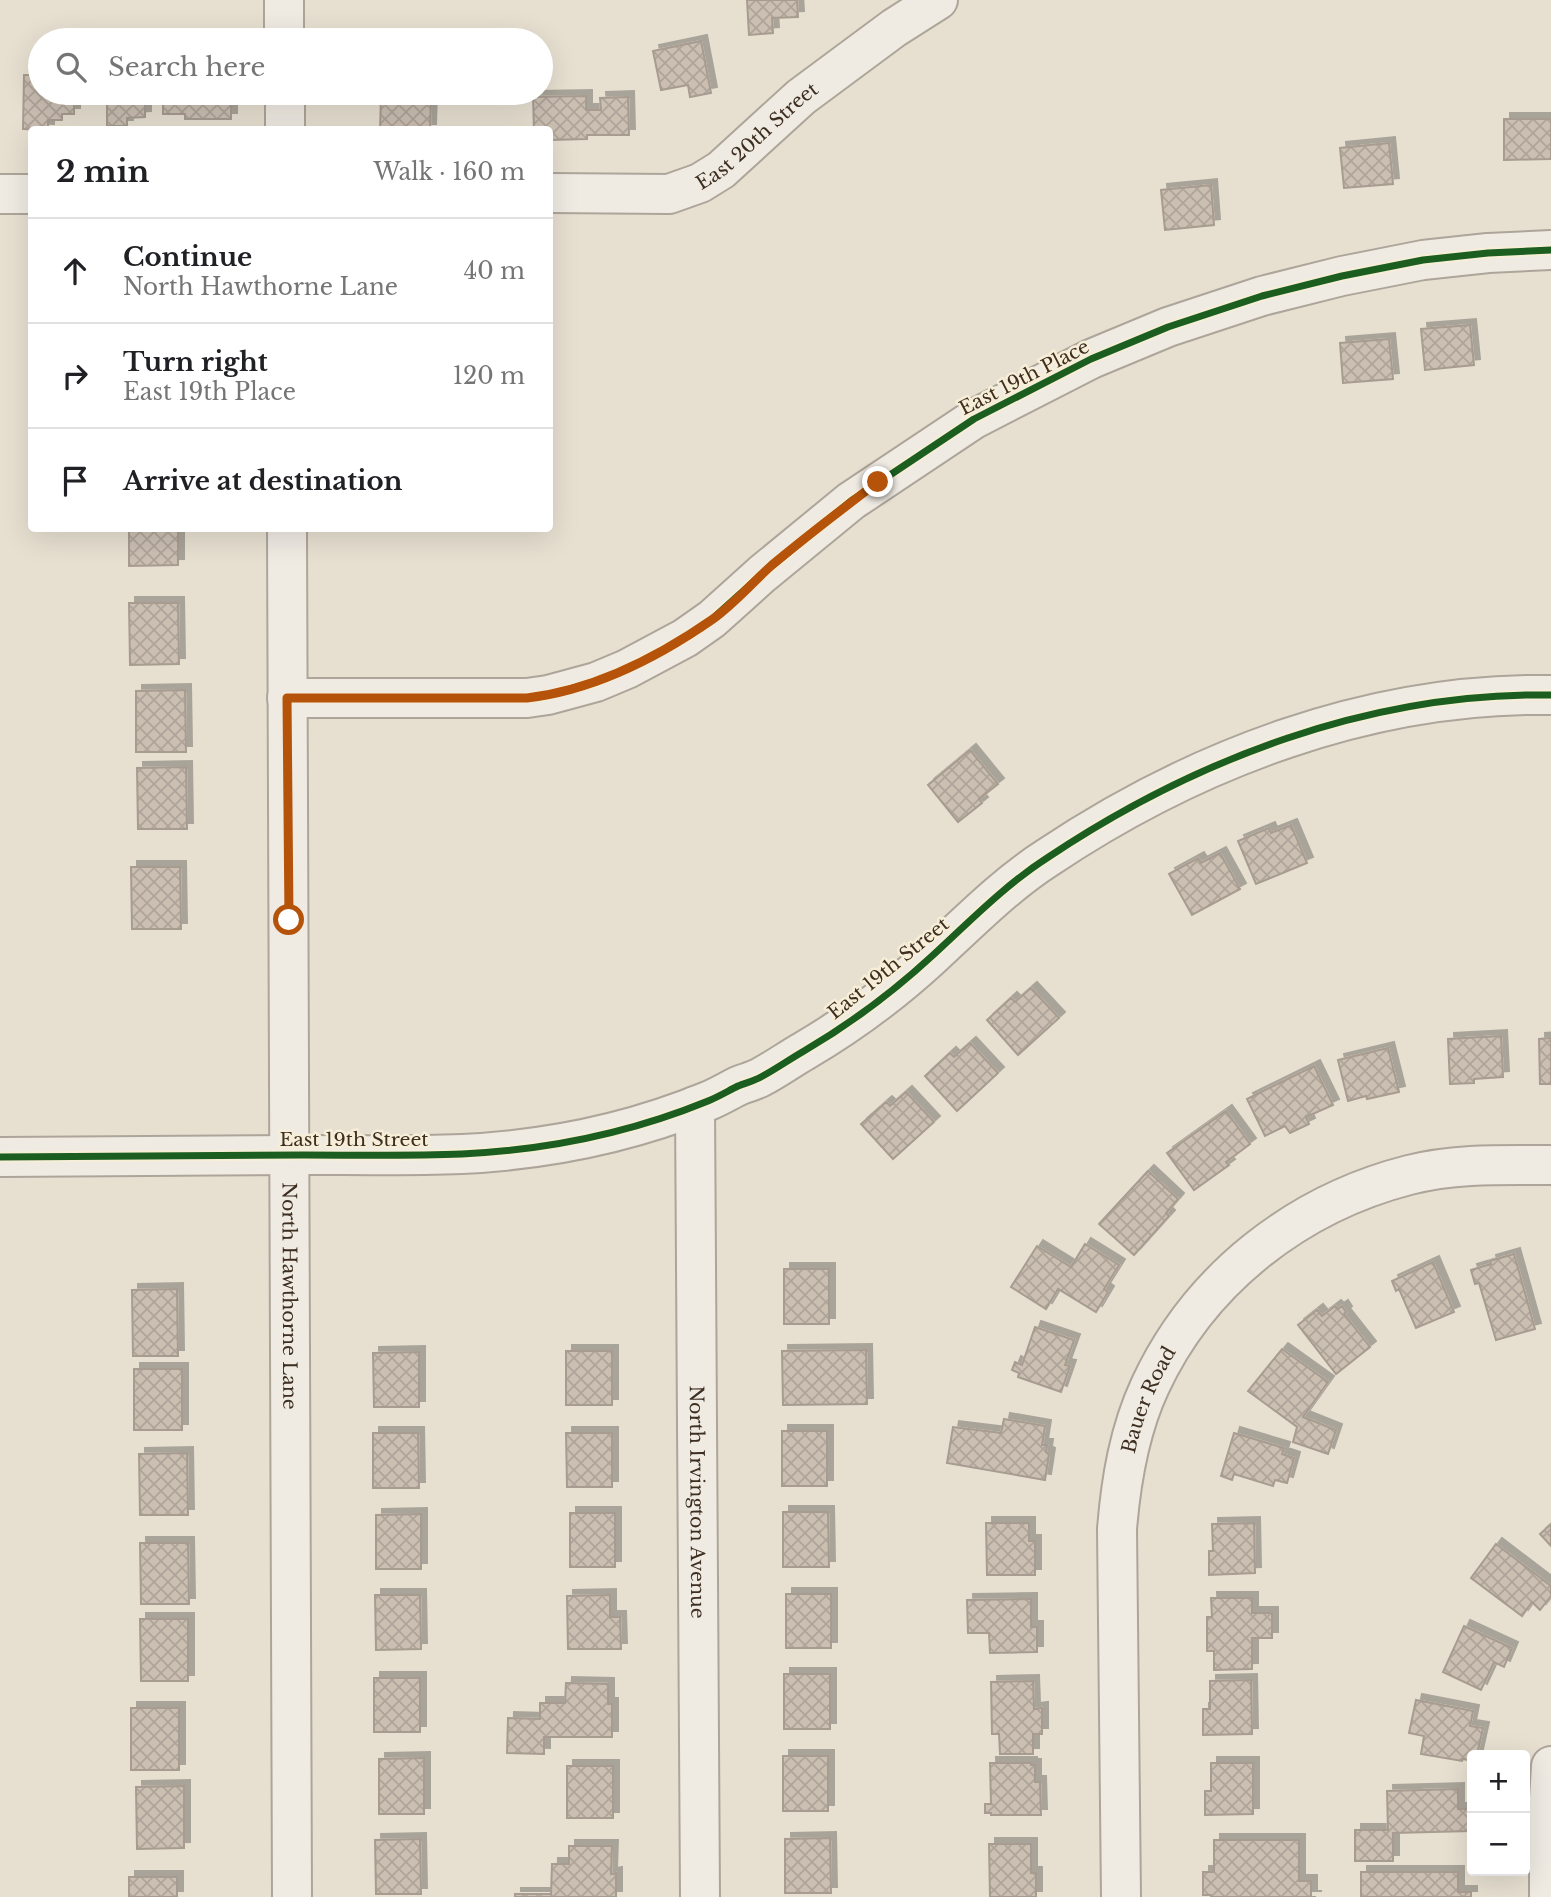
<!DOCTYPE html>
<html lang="en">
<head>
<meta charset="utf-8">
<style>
  :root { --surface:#fff; --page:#f6f6f6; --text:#202124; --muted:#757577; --line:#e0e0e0 }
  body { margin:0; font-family:"Libre Baskerville",serif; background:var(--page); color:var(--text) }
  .controls { position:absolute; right:21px; bottom:21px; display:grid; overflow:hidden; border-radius:7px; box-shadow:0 7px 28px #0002 }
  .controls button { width:63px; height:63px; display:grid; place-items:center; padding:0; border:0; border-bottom:2px solid var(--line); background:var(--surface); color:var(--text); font:35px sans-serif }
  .stop { position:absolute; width:21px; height:21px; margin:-16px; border:5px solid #b45309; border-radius:50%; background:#fff }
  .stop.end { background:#b45309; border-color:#fff; box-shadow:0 2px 7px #0008 }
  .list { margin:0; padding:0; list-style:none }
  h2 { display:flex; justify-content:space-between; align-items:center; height:91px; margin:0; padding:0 28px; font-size:30px }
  h2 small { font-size:23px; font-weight:400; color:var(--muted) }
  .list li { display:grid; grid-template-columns:46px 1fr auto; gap:21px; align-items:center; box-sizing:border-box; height:105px; padding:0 28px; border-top:2px solid var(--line) }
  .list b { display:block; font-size:26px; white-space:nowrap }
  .list p { margin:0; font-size:23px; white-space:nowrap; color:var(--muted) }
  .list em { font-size:23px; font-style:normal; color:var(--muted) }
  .icon { flex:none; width:38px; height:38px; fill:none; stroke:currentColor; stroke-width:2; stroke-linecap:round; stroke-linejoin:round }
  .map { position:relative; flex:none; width:1551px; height:1897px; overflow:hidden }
  .search { position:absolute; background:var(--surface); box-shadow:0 7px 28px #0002; left:28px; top:28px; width:525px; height:77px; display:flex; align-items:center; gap:18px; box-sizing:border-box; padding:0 24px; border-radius:38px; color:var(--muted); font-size:26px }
  .panel { position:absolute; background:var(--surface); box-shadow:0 7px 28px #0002; left:28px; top:126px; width:525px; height:406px; border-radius:7px }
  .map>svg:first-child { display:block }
  .building { fill:url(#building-cross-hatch); stroke:#a89c90; stroke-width:2; filter:url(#shadow) }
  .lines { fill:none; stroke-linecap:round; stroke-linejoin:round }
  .minor-casing { stroke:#ada599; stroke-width:42 }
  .tertiary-casing { stroke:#ada599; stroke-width:42 }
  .minor { stroke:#efebe3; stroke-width:38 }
  .tertiary { stroke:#efebe3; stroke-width:38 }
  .cycleway-casing { stroke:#f7eed8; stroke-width:11 }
  .cycleway { stroke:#1b5e20; stroke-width:7 }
  .route { stroke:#b45309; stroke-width:9 }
  .labels { text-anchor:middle; stroke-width:5; stroke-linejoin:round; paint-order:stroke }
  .street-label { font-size:19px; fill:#3d2e20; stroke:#f7eed8 }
</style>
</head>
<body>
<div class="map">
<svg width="1551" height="1897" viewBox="0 0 1551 1897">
  <defs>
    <pattern id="building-cross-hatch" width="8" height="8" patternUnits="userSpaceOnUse" patternTransform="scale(1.75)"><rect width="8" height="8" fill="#cbbfb2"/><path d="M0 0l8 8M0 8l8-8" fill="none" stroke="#afa499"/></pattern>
    <filter id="shadow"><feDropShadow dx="6" dy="-6" stdDeviation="0" flood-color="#0004"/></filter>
  </defs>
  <rect width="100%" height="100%" fill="#e7e0d1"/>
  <path class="building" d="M747,0H797L798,17L772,18L773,33L749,35Z
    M701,41L711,93L690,97L688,85L661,90L653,51Z
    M24,75H40V93H74V114H62V120H48V130L23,129Z
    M107,93H145V117L127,118V126H107Z
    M163,93H231V119H185V114H163Z
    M586,96V110H601L600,98L628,97L629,135H587V139L550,140V130H534L533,97Z
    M381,97L431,98L430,130H380Z
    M1504,119H1551V159L1504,160Z
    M1389,143L1393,184L1344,188L1340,148Z
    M1211,185L1214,225L1165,230L1161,190Z
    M1470,325L1474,365L1425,370L1421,329Z
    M1389,339L1393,379L1343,383L1340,343Z
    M129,528H178V565L129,566Z
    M129,603H178L179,664L130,665Z
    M185,690L186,752H136V691Z
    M970,750L998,784L979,799L982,803L958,822L928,785Z
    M186,767L187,829H138L137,768Z
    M1291,825L1307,863L1256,884L1238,841L1269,828L1271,833Z
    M1220,853L1240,889L1192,915L1169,874L1198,858L1201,863Z
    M131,867H180L181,929H132Z
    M1031,988L1059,1018L1018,1055L987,1020L1011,998L1015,1002Z
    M1501,1036L1503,1077L1474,1079V1083L1450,1084L1448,1039Z
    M1551,1038V1084H1540L1539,1039Z
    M970,1043L998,1073L957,1111L925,1076L950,1053L954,1057Z
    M1388,1048L1399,1092L1367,1099L1366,1096L1348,1101L1338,1060Z
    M1314,1066L1333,1105L1306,1117L1309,1124L1290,1133L1285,1126L1265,1136L1247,1099Z
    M906,1092L934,1122L893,1159L861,1124L886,1102L890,1106Z
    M1226,1111L1250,1144L1226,1162L1229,1165L1194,1190L1167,1153Z
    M1148,1171L1178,1199L1166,1213L1169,1216L1134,1255L1099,1224Z
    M1085,1244L1119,1265L1104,1289L1108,1292L1096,1312L1058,1289L1046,1309L1011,1287L1037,1246L1071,1267Z
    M1514,1254L1535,1329L1496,1340L1479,1283L1475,1284L1471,1270L1491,1264L1490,1261Z
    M1433,1262L1454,1312L1416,1328L1399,1289L1396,1291L1392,1281Z
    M784,1269H829V1324H784Z
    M177,1289L178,1356H133L132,1290Z
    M1335,1306L1338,1309L1342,1306L1346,1312L1344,1314L1370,1347L1336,1374L1298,1325L1317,1310L1322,1316Z
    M1035,1327L1074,1340L1065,1365L1070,1366L1061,1392L1018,1377L1019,1373L1012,1370L1015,1362L1022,1365Z
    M1282,1349L1328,1382L1303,1417L1336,1430L1328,1454L1293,1442L1297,1427L1248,1391Z
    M866,1350L867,1404L783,1405L782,1351Z
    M566,1351H612V1405H566Z
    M419,1352V1407H374L373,1353Z
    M134,1369H182V1430H134Z
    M1004,1419L1045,1426L1042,1445H1047L1046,1452L1049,1454L1045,1480L947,1463L953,1427L1001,1433Z
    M782,1431H827V1486H782Z
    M373,1433H418L419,1488H373Z
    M566,1433H612V1487H567Z
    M1234,1433L1284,1448L1282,1454L1294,1458L1287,1483L1275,1480L1273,1486L1234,1474L1232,1480L1221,1476Z
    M187,1453L188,1515H140L139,1454Z
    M783,1512H828L829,1567H783Z
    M570,1513H615V1567H570Z
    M421,1514V1569H376V1515Z
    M986,1523H1029V1541H1035V1575H987Z
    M1254,1523L1255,1573L1209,1575V1551H1213L1212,1524Z
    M1551,1524V1546L1540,1534Z
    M140,1543H188L189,1604H141Z
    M1496,1544L1551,1586V1596L1540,1610L1532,1602L1522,1616L1471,1578Z
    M786,1594H831V1648H786Z
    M375,1595H420L421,1649L376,1650Z
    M610,1595V1617H620L621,1649H568L567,1596Z
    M1211,1598H1252V1613H1272V1638H1252V1669L1214,1670V1651H1207V1617H1212Z
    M1031,1599V1627H1037V1652L990,1653L989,1633H968L967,1600Z
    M140,1619H188V1681H141Z
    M1464,1626L1512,1648L1504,1667L1494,1662L1481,1690L1443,1672Z
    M784,1674H830V1729H784Z
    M374,1678H420V1732H374Z
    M1251,1680L1252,1734L1203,1735V1709H1210V1681Z
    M1033,1681L1034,1709L1042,1708V1734H1033V1754H1000L999,1734H992L991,1682Z
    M566,1683L608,1684V1704H612V1737H544V1754L507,1753L508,1718L540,1719V1703H565Z
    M1416,1700L1473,1711L1470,1726L1483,1728L1477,1755H1472V1761L1463,1759L1462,1761L1421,1754L1424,1736L1409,1733Z
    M131,1708H179V1770H131Z
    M783,1756H828V1811H783Z
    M424,1758V1814H379V1759Z
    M990,1763H1031V1765H1035V1782H1040L1041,1815H991V1813H985V1804H991Z
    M1211,1763H1253V1814L1205,1815V1791H1211Z
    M567,1766H613V1818H567Z
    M184,1786V1848L137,1849L136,1787Z
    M1458,1789V1809H1471V1831L1393,1833V1861H1355V1830H1388L1387,1791Z
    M830,1838L831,1893H785V1839Z
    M420,1839L421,1894H376L375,1840Z
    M1214,1840H1299V1881H1311V1897H1316H1211V1895H1203V1872H1214Z
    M989,1844H1031V1873H1036V1897H990Z
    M569,1846H612L611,1874L616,1873V1897H515V1894H551L552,1864H569Z
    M1361,1872H1458V1892H1471V1897H1361Z
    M129,1877H177V1897H129Z"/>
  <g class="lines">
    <g class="minor-casing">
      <g id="minor">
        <path d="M284,0V40"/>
        <path d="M285,93V130"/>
        <path id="s1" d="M550,193L669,194L700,183L721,170L801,97L894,28L938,0"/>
        <path d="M0,194H32"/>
        <path id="s2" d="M287,528L292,1897"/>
        <path d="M287,698H527L548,695L596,682L627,669L685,638L712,619L762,574L851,501L974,419L1091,359L1168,327L1262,296L1342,276L1423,260L1488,253L1551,250"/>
        <path id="s3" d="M1121,1897L1117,1529C1121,1480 1129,1431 1150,1386C1199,1280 1296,1204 1409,1175C1455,1163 1504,1165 1551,1165"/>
        <path d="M1549,1897V1799L1551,1766"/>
      </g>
    </g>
    <g class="tertiary-casing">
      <g id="tertiary">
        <path id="s4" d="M695,1106L700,1897"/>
        <path d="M0,1157C101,1157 202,1156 303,1155C356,1155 409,1156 462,1154C546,1150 630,1133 708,1101C718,1097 728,1091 738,1086C745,1083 754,1081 761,1077C776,1069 790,1059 804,1051C850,1024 893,992 932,956C969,922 1005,885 1047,858C1195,759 1371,692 1551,695"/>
      </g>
    </g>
    <use href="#minor" class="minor"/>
    <use href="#tertiary" class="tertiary"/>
    <g class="cycleway-casing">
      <path id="cycleway" d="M287,698H527L548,695L596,682L627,669L685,638L712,619L762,574L851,501L974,419L1091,359L1168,327L1262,296L1342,276L1423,260L1488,253L1551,250
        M0,1157C101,1157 202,1156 303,1155C356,1155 409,1156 462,1154C546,1150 630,1133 708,1101C718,1097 728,1091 738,1086C745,1083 754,1081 761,1077C776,1069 790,1059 804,1051C850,1024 893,992 932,956C969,922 1005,885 1047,858C1195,759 1371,692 1551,695"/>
    </g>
    <use href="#cycleway" class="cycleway"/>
  </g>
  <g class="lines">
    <path class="route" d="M289,920L287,698H527C595,690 657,658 713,619C734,604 752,583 772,565C807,536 842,509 878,482"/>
  </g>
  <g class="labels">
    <g class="street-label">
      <text dy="7" stroke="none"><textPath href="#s1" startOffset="226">East 20th Street</textPath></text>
      <text transform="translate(1024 377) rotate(-27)" y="7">East 19th Place</text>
      <text transform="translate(888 968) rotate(-39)" y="7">East 19th Street</text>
      <text x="354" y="1146">East 19th Street</text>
      <text dy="7" stroke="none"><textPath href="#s2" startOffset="768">North Hawthorne Lane</textPath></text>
      <text dy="7" stroke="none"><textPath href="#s3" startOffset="502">Bauer Road</textPath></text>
      <text dy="7" stroke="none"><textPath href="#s4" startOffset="396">North Irvington Avenue</textPath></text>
    </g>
  </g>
</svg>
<div class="controls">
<button>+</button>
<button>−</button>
</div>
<div class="stop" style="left:289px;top:920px"></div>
<div class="stop end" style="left:878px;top:482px"></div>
<div class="search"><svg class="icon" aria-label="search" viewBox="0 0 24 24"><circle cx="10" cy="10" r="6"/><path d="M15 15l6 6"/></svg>Search here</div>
<section class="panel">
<h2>2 min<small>Walk · 160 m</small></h2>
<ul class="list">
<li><svg class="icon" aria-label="ahead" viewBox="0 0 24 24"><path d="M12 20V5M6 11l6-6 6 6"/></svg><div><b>Continue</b><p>North Hawthorne Lane</p></div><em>40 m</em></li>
<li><svg class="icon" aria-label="right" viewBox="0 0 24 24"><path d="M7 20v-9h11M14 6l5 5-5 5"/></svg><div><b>Turn right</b><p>East 19th Place</p></div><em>120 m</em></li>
<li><svg class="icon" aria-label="arrive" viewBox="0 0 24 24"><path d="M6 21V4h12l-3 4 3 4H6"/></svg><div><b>Arrive at destination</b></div></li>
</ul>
</section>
</div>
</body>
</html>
